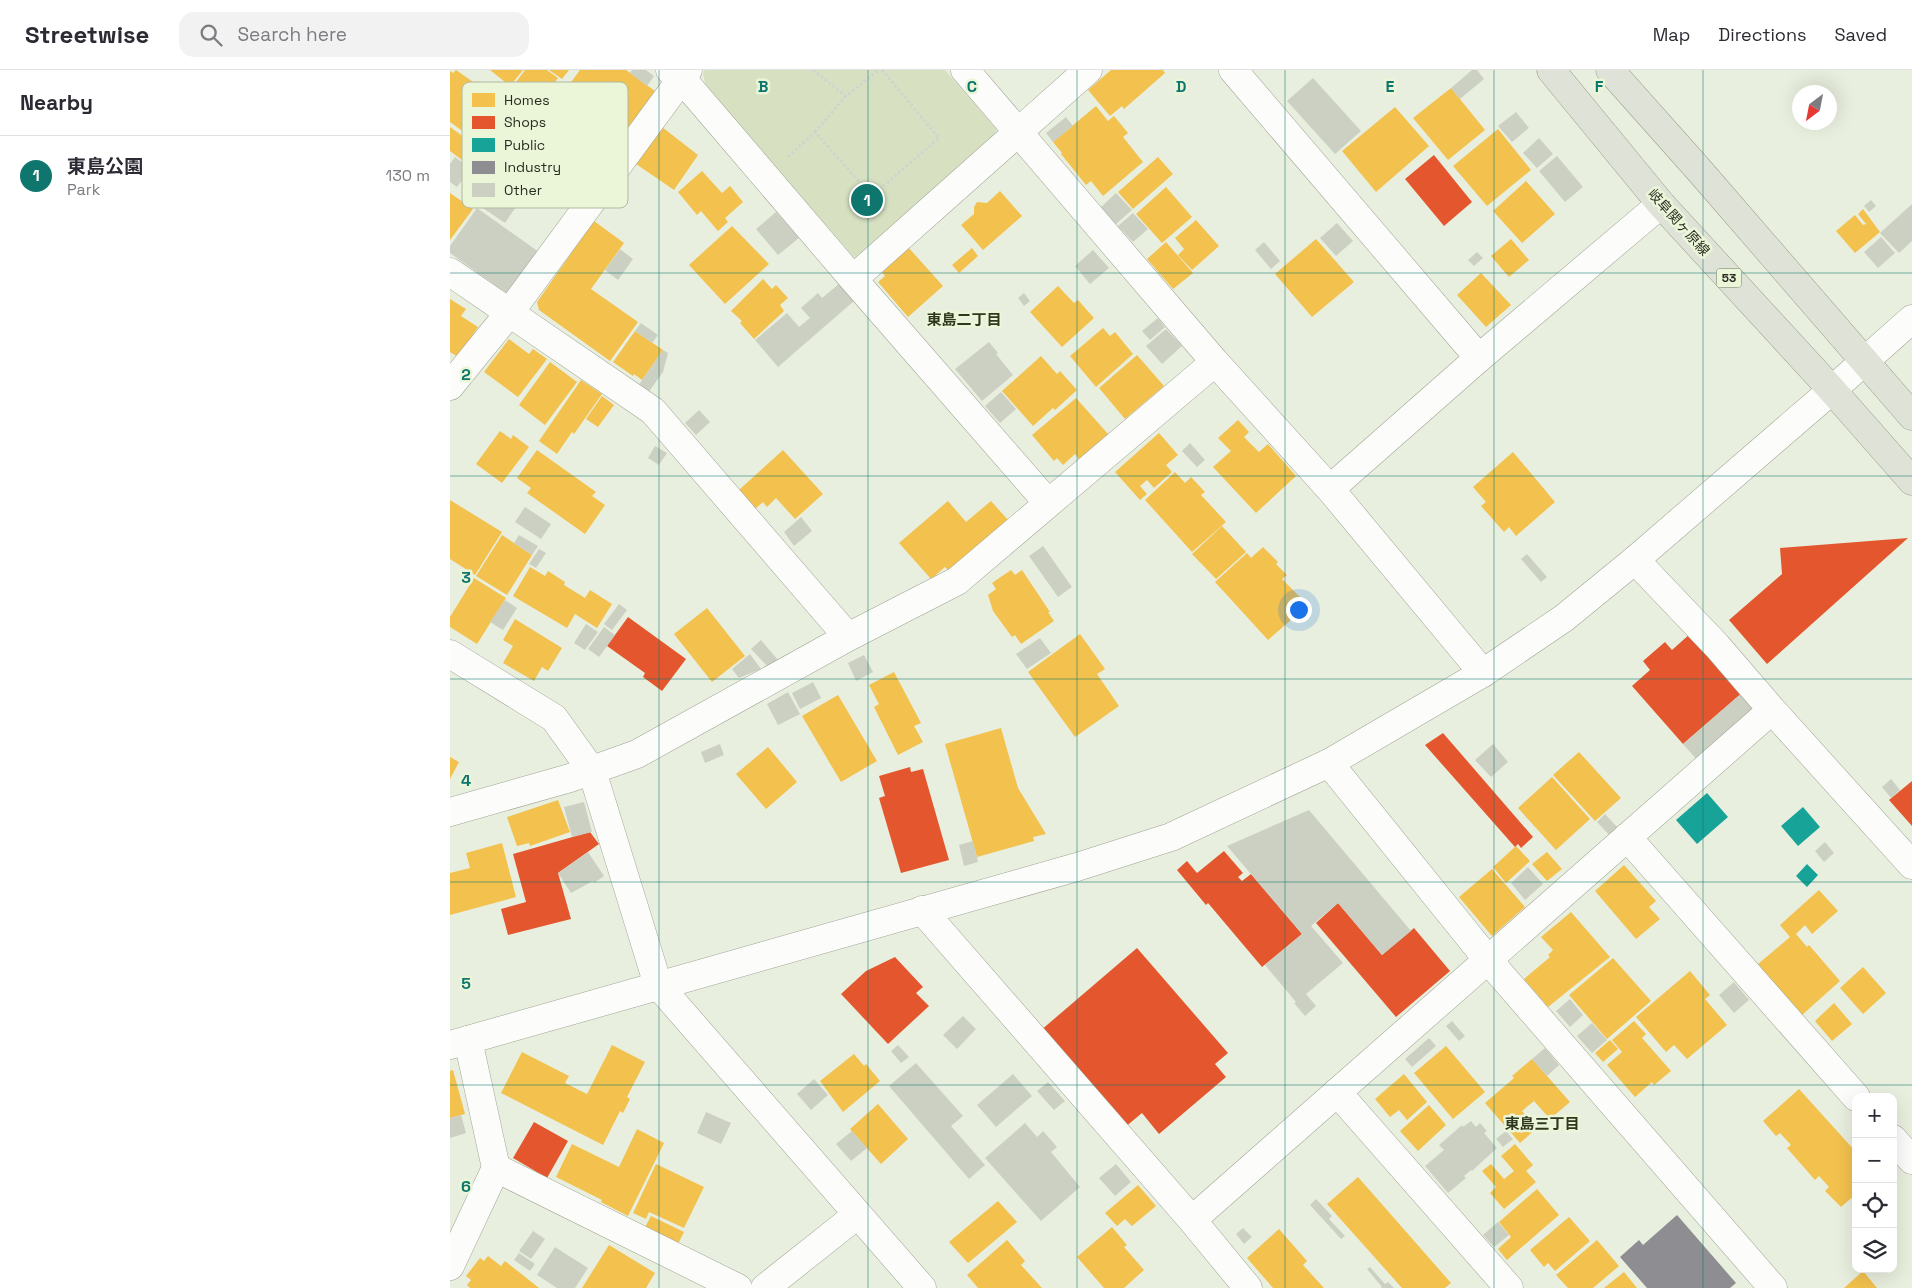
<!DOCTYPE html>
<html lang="en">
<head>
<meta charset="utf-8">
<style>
  :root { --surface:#fff; --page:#f2f2f3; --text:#2b2b33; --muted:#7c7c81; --line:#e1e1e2; --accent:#0f766e }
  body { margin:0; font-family:"Space Grotesk","Noto Sans JP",sans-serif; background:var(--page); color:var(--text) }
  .controls { position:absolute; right:15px; bottom:15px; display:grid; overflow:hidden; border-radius:10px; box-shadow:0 5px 20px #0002 }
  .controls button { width:45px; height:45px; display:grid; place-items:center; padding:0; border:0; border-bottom:1px solid var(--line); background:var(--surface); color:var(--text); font:25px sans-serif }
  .compass { position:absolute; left:1342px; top:15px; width:45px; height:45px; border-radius:50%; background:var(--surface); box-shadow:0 5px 20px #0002; rotate:212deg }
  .you { position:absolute; left:848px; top:539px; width:18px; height:18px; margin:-12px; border:4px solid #fff; border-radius:50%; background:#1a73e8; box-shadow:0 0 0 8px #1a73e833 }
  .badge { display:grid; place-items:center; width:32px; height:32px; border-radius:50%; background:var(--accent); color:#fff; font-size:16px; font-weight:700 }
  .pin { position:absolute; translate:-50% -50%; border:2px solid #fff; box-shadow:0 1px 5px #0006 }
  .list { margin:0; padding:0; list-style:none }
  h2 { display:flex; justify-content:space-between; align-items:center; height:65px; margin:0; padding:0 20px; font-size:21px }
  h2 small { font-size:16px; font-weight:400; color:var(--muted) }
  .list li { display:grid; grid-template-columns:32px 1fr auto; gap:15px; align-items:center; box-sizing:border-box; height:80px; padding:0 20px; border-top:1px solid var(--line) }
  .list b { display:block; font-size:19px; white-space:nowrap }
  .list p { margin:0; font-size:16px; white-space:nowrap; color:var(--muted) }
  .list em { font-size:16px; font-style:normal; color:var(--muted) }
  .icon { flex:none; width:28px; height:28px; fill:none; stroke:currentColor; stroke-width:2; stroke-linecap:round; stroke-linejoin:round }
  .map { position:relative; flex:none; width:1462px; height:1218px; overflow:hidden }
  header { display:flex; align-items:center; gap:30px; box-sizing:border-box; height:70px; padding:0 25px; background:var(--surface); border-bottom:1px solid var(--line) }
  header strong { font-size:24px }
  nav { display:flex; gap:28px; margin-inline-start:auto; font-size:18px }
  .search { width:350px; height:45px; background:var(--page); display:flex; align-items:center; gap:12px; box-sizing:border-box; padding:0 18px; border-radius:15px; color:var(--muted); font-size:19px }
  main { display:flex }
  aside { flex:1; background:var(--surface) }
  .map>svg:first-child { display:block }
  .green { fill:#d7e1c2 }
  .homes { fill:#f2c14e }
  .shops { fill:#e4572e }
  .public { fill:#17a398 }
  .industry { fill:#8d8d92 }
  .building { fill:#ccd0c3 }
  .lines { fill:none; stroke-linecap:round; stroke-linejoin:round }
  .minor-casing { stroke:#9fa396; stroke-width:29 }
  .tertiary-casing { stroke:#9fa396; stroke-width:29 }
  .primary-casing { stroke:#9aa08a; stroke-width:29 }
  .path { stroke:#d1d3cf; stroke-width:3; stroke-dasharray:2.5 2.5; stroke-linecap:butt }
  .minor { stroke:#fcfdfa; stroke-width:28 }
  .tertiary { stroke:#fcfdfa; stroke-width:28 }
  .primary { stroke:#dfe2d7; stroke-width:28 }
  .grid { fill:none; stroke:#0f766e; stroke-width:1; stroke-opacity:0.55 }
  .labels { text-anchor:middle; stroke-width:5; stroke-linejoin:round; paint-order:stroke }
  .shield { fill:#ebf5d8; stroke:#636959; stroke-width:1 }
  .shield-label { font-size:12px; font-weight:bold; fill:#292d22 }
  .street-label { font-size:14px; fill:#292d22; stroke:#ebf5d8 }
  .neighbourhood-label { font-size:15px; font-weight:bold; fill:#30371f; stroke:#ebf5d8 }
  .key { fill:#ebf5d8; stroke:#b1b9a1; stroke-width:1 }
  .key-label { font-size:14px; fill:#292d22 }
  .grid-label { font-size:16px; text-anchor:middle; font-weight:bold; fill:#0f766e; stroke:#ebf5d8; stroke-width:5; stroke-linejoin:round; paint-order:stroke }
</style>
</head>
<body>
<header>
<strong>Streetwise</strong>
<div class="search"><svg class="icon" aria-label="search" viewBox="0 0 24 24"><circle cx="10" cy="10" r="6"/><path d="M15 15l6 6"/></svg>Search here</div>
<nav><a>Map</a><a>Directions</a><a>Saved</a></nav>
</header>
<main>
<aside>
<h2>Nearby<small></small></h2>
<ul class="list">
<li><span class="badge">1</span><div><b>東島公園</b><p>Park</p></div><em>130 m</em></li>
</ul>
</aside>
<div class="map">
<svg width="1462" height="1218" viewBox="0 0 1462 1218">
  <rect width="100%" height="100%" fill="#e9efde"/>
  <path class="green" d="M255,0H495L546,59L544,74L416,186L404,187L256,18L253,3Z"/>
  <path class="homes" d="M6,0L26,14L28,11L48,25L45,28L49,30L22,68L0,52V1L3,3Z
    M40,0H73L60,16Z
    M75,0H97L108,8L89,34L63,16Z
    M99,0H119L112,9Z
    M130,0H176L205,21L178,59L119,15Z
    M661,0H713L715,3L674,39L672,36L660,46L638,20Z
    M1001,18L1035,60L998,90L963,48Z
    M646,36L658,51L664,46L678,63L673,67L693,92L653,126L641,111L636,115L611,84L612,83L603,72Z
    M945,37L979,76L926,122L892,81Z
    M0,57L24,74L12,90L0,81Z
    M212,57L248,85L224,120L186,94Z
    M1048,59L1081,100L1037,136L1003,96Z
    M708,87L723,104L683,139L668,122Z
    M252,101L272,123L280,116L293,132L275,148L278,152L268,161L251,141L247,145L228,122Z
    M1076,111L1105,144L1072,173L1043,141Z
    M716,117L742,147L712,173L686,144Z
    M550,121L572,146L533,180L511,155L524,144V137L527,132L537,133Z
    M0,123L23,139L0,170Z
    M1413,139L1430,162L1405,183L1386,161L1405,145L1413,155L1416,154L1408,144Z
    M746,150L769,176L742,200L728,185L734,179L725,168Z
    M144,151L174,173L141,219L188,252L160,291L89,240L87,232Z
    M282,156L319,194L275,234L239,195Z
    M866,169L904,212L862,247L825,204Z
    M1061,169L1079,190L1059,207L1041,186Z
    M716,172L743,203L723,219L697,189Z
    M458,177L493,216L458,247L428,212L435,206L431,201Z
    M522,178L528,186L509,203L502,195Z
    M1031,203L1061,235L1036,257L1007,225Z
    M313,209L322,219L326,215L338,228L330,235L334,241L304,269L290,253L292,251L281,241Z
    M608,216L624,233L628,230L644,248L612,277L580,242Z
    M0,229L16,239L11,246L28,257L8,287L0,282Z
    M653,258L660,266L665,262L683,284L646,317L620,286Z
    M185,261L213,280L192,310L184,304L183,306L163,292Z
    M59,269L79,284L83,279L97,289L68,327L34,302Z
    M687,285L714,316L675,349L649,318Z
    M591,286L607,304L610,301L627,320L605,340L603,338L583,356L552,321Z
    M100,292L127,312L95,355L69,335Z
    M131,310L152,324L124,364L122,362L107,384L89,371Z
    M152,326L164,335L148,357L136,349Z
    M626,328L658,364L629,389L625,384L613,395L607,388L604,391L582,365Z
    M788,350L799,362L794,367L809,382L818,374L846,406L806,443L763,397L781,381L768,368Z
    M50,361L61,369L63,365L79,377L52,413L26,394Z
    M709,363L728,385L716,395L722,402L704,418L697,410L690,416L697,424L690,430L665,402Z
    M87,380L146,422L142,426L155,435L135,464L77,423L81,418L67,408Z
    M333,380L373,424L345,449L326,428L317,437L313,432L305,439L289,420Z
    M1063,382L1105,432L1066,466L1059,457L1054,462L1031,436L1036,432L1023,417Z
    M725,402L735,413L741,407L755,422L751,425L776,452L742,482L695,430Z
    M0,430L52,462L25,505L0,489Z
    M498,431L516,452L541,431L558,450L499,501L495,497L481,509L449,473Z
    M772,456L796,482L766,509L742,484Z
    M52,465L82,485L57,525L26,506Z
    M813,477L828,492L826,494L837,505L832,509L858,535L818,570L765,512L797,483L801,488Z
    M80,497L95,506L98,501L115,512L114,515L135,528L140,520L162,534L147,558L125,544L117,558L63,526Z
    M561,500L565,505L572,500L600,542H598L604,551L571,574L565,565L562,567L543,541L538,525L546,519L542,513Z
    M24,508L56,528L27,574L0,557V547Z
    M257,538L295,586L262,612L224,564Z
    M65,549L112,578L98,601L92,597L84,611L53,593L63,576L53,570Z
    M630,564L655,599L647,604L669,636L625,667L578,602Z
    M444,602L471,653L464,656L473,672L448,685L424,637L429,634L419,615Z
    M388,625L427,691L391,712L352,646Z
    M551,658L568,718L596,764L583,767L584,771L527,787L495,674Z
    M318,677L347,712L316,739L286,704Z
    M1129,682L1171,728L1145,751L1103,705Z
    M0,687L9,692L0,709Z
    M1102,707L1140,749L1106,780L1068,738Z
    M108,730L120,762L80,776L79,773L67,776L57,747Z
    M52,773L66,827L0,845V803L20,798L16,783Z
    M1066,776L1080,791L1056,813L1043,797Z
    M1097,782L1112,799L1097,811L1082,794Z
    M1174,795L1206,831L1199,837L1210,849L1186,869L1145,821Z
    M1042,799L1075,837L1042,866L1009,827Z
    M1369,820L1388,841L1362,864L1355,855L1346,864L1357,877L1359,875L1390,911L1352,945L1308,894L1340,867L1330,855Z
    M1121,842L1160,887L1098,937L1074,909L1100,887L1098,885L1103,880L1091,867Z
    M1163,888L1201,931L1157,969L1119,925Z
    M1413,897L1436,923L1413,944L1390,918Z
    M1240,901L1260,925L1255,929L1277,955L1237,989L1224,975L1216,982L1186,947Z
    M1384,933L1402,954L1382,971L1365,951Z
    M1184,951L1196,964L1192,968L1221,1001L1204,1015L1202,1012L1185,1027L1157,995L1172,982L1162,970Z
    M1160,970L1168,979L1153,992L1145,983Z
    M162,975L195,992L177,1027L180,1029L173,1043L170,1041L153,1075L51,1023L72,982L119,1006L115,1013L137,1024Z
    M996,976L1035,1022L1003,1049L964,1003Z
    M404,984L414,996L416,994L430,1011L393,1042L370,1011Z
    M1082,989L1120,1032L1100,1049L1084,1031L1072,1041L1087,1058L1070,1073L1035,1033L1064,1008L1062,1006Z
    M3,1000L15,1044L0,1048V1001Z
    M954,1004L977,1032L957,1050L949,1040L940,1047L925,1029Z
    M1349,1019L1406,1082V1124L1391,1137L1375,1121L1379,1117L1369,1106L1365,1110L1337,1078L1341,1075L1330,1063L1326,1066L1313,1051Z
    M428,1034L458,1069L431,1094L400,1059Z
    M979,1035L996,1055L968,1081L950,1061Z
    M187,1059L214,1073L178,1146L151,1132L152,1130L106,1107L122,1074L169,1097Z
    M1065,1074L1083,1095L1076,1101L1086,1112L1054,1139L1040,1123L1046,1117L1032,1101L1041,1094L1054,1109L1064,1101L1051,1086Z
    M206,1094L254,1117L234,1158L199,1142L196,1149L183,1143Z
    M908,1107L1001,1213L995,1218H952L877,1134Z
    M688,1115L706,1136L682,1156L675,1149L667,1156L655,1143Z
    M1087,1119L1109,1145L1057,1190L1048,1179L1061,1167L1049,1152Z
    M548,1131L567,1152L518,1193L499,1172Z
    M201,1146L234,1162L226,1178L193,1161Z
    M1119,1147L1140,1171L1105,1201L1098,1193L1094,1197L1080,1180Z
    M662,1157L677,1175L674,1177L694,1200L674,1218H654L627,1187Z
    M829,1159L857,1191L853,1195L874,1218H823L797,1188Z
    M557,1170L575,1191L571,1195L592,1218H528L517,1205Z
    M1147,1170L1169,1196L1143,1218H1118L1106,1205Z
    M159,1175L205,1203L196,1218H132Z
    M38,1186L51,1196L55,1191L89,1218H20L17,1215L21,1210L16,1206L30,1188L34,1191Z
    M1413,1201L1427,1218H1394Z
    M1174,1202L1187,1218H1154Z"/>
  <path class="shops" d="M984,85L1022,132L994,156L955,109Z
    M1458,468L1317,594L1279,550L1332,504L1330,478Z
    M178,547L236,589L212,621L193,607L195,603L157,576Z
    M1241,563L1293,622L1233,674L1182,616L1200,600L1193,591L1215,572L1222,580Z
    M993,663L1083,767L1071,778L1068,774L1065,777L975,675Z
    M460,697L461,702L473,699L499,790L451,803L429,728L435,726L429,706Z
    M1462,711V756L1439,730Z
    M140,762L149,774L108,803L121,849L58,865L51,839L76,832L63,784Z
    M774,781L793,803L788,807L792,811L801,804L852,864L812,897L758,833L756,835L727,800L737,791L747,803Z
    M888,833L932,885L964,858L1000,901L946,947L866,853Z
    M687,878L778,983L765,994L776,1007L709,1064L692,1043L674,1058L590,961Z
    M445,887L473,917L466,923L479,936L438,974L391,924L416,901Z
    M84,1052L118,1071L97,1108L63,1088Z"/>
  <path class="public" d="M1257,723L1278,747L1247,774L1226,750Z
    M1353,737L1370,757L1348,776L1331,756Z
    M1357,794L1368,805L1357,817L1346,806Z"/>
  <path class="industry" d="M1227,1145L1286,1213L1280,1218H1197L1170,1187L1189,1170L1193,1175Z"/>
  <path class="building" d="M182,0H196L204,6L197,16L180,3Z
    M1022,0H1027L1034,9L1010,29L1001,18Z
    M863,8L911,61L885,84L837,31Z
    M1066,42L1079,58L1062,72L1048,56Z
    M616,47L623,56L603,72L596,63Z
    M1089,68L1103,84L1087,98L1073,83Z
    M1107,86L1133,117L1115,132L1089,101Z
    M5,87L21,99L7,117L0,112V94Z
    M39,110L70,131L55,153L24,132Z
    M666,123L682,140L666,154L651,137Z
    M1421,130L1426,136L1419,142L1414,136Z
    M1462,134V171L1449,183L1430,163Z
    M27,138L89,182L59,225L0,183V176Z
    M326,142L349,168L328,185L306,159Z
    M683,143L698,159L683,172L668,156Z
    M887,153L903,171L886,186L870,168Z
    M1431,167L1445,183L1428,198L1414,182Z
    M814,172L830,191L821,199L805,180Z
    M170,179L183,189L168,210L155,200Z
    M643,180L659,198L640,214L625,196Z
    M1027,182L1033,188L1024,196L1018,190Z
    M389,214L404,231L328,297L305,270L337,243L349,257L360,248L351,238L368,223L372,228Z
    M574,223L580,231L574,236L568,228Z
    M708,248L715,257L700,270L692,261Z
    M191,253L208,265L202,273L185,261Z
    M716,259L732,276L712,294L696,276Z
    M539,272L548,283L546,284L563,305L532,331L505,299Z
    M213,280L218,283L213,302L198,323L188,316Z
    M551,322L566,339L550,353L535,336Z
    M249,340L260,352L246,365L235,353Z
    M740,373L755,390L747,397L732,381Z
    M205,376L217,383L209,395L198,388Z
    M75,437L101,454L91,469L65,452Z
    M351,447L362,461L344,476L334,462Z
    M69,465L88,476L82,485L64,473Z
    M593,476L622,517L608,527L579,486Z
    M89,479L96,483L86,498L79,494Z
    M1077,484L1097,507L1091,512L1071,489Z
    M55,530L67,538L53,560L40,552Z
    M169,534L177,540L162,560L154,554Z
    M136,554L148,562L135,580L124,573Z
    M154,557L165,565L149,587L138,579Z
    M590,568L601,583L577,599L566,584Z
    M311,570L328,590L319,598L301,579Z
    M300,584L311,599L289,608L282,599Z
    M414,585L423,602L406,611L398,593Z
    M363,612L371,628L350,639L342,623Z
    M338,622L350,644L328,655L317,634Z
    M1293,622L1302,634V645L1248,691L1233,674Z
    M270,674L274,685L255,693L251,682Z
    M1043,674L1058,692L1041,707L1025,690Z
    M1441,709L1450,720L1441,728L1432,717Z
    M134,732L142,762L122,767L114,737Z
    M859,740L961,861L932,885L888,833L861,856L893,893L856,924L866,936L855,946L844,933L846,932L815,895L852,864L777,776Z
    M1155,744L1169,759L1161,767L1147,752Z
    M523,771L528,792L514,796L509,775Z
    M1375,772L1384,783L1374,792L1365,781Z
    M138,782L154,806L144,813L143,811L121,823L108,803Z
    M1078,797L1093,814L1075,830L1061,813Z
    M1284,912L1299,930L1284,943L1269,925Z
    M1120,929L1133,945L1120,957L1106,941Z
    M513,946L526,959L507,979L493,965Z
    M1002,951L1015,966L1009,971L996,956Z
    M1142,953L1157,970L1142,983L1127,966Z
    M979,968L986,976L962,997L955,989Z
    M448,975L459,987L451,993L441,981Z
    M1095,978L1109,995L1097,1006L1082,989Z
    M466,993L513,1046L501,1056L535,1095L519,1109L439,1016Z
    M563,1004L582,1026L546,1057L527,1035Z
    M364,1009L378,1025L361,1040L347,1024Z
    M598,1012L615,1031L604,1040L587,1021Z
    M256,1042L281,1053L271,1074L247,1063Z
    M11,1045L16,1063L0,1068V1048Z
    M1021,1051L1026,1057L1030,1053L1037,1061L1034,1063L1047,1078L1022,1101L1021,1100L1014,1106L1016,1108L998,1123L975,1096L994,1080L989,1075L1012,1055L1013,1057Z
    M575,1053L587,1067L593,1061L607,1077L601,1082L630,1117L591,1151L535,1088Z
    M402,1061L417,1078L401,1091L386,1074Z
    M1056,1061L1063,1069L1053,1077L1046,1069Z
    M666,1094L681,1112L665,1126L649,1108Z
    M866,1129L882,1146L879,1149L895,1166L891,1169L860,1135Z
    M1048,1152L1059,1165L1044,1177L1033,1165Z
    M793,1158L802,1167L794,1174L786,1164Z
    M83,1161L95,1169L81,1189L69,1181Z
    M105,1177L138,1198L125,1218H107L87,1205Z
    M69,1183L85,1194L80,1201L64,1190Z
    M920,1197L935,1214L938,1212L944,1218H931L932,1217L917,1199Z"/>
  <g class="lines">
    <g class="minor-casing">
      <path id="minor" d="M220,0L232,9L403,209L598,433
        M515,0L765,292L880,419L1033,603
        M783,0L1029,288
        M0,202L203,341L398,567
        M403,209L638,0
        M0,316L60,242L238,0
        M880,419L1029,288L1211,134
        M1185,490L1267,576L1322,640L1462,795
        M0,584L104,648L142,701L208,915
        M879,693L1038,890L1323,1218
        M0,742L120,708L187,684L398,567L507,511L765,292
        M1177,767L1406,1027
        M472,840L742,1150L798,1218
        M18,970L46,1098L288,1218
        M887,1022L1059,1218
        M1443,1069L1462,1090
        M742,1150L1322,640
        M0,1196L46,1098
        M315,1218L407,1145"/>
    </g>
    <g class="tertiary-casing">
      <path id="tertiary" d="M208,915L472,1218
        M0,975L627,797L721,767L879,693L1033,603L1114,548L1185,490L1382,320L1462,249"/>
    </g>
    <g class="primary-casing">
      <path id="primary" d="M1101,0L1211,134L1382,320L1462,411
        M1160,0L1249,100L1462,346"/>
    </g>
    <path class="path" d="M363,0L396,26L429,0
      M365,62L396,26
      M338,87L365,62L436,142
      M422,126L489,68L432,0"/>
    <use href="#minor" class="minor"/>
    <use href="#tertiary" class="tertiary"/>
    <use href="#primary" class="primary"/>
  </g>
  <path class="grid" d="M209,0V1218M418,0V1218M627,0V1218M835,0V1218M1044,0V1218M1253,0V1218M0,203H1462M0,406H1462M0,609H1462M0,812H1462M0,1015H1462"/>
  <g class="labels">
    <rect class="shield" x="1266.5" y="198.5" width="25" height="19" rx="4"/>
    <g class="shield-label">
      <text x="1279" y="212">53</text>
    </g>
    <g class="street-label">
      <text transform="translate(1229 152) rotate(48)" y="5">岐阜関ヶ原線</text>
    </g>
    <g class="neighbourhood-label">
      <text x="514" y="255">東島二丁目</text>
      <text x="1092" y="1059">東島三丁目</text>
    </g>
  </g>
  <rect x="12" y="12" width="166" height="126" rx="8" class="key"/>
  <rect x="22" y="23" width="23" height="14" fill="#f2c14e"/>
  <rect x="22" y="46" width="23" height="13" fill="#e4572e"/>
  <rect x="22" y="68" width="23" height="14" fill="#17a398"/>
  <rect x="22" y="91" width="23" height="13" fill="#8d8d92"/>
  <rect x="22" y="113" width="23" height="14" fill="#ccd0c3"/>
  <g class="key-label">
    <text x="54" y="35">Homes</text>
    <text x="54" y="57">Shops</text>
    <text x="54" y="80">Public</text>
    <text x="54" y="102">Industry</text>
    <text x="54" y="125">Other</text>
  </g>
  <g class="grid-label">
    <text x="313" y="22">B</text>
    <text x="522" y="22">C</text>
    <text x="731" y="22">D</text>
    <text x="940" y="22">E</text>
    <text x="1149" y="22">F</text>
    <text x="16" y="310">2</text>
    <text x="16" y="513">3</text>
    <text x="16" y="716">4</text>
    <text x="16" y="919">5</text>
    <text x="16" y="1122">6</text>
  </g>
</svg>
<div class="controls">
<button>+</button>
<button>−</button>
<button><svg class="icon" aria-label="locate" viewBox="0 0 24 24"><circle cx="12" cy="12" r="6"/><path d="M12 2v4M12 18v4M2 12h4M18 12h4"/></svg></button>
<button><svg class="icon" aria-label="layers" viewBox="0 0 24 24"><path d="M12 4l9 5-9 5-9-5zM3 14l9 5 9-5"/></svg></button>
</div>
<svg class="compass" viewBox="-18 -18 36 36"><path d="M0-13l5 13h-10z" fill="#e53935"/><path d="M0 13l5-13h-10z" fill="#7c7c81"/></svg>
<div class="you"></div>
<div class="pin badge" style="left:417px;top:130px">1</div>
</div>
</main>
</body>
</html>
